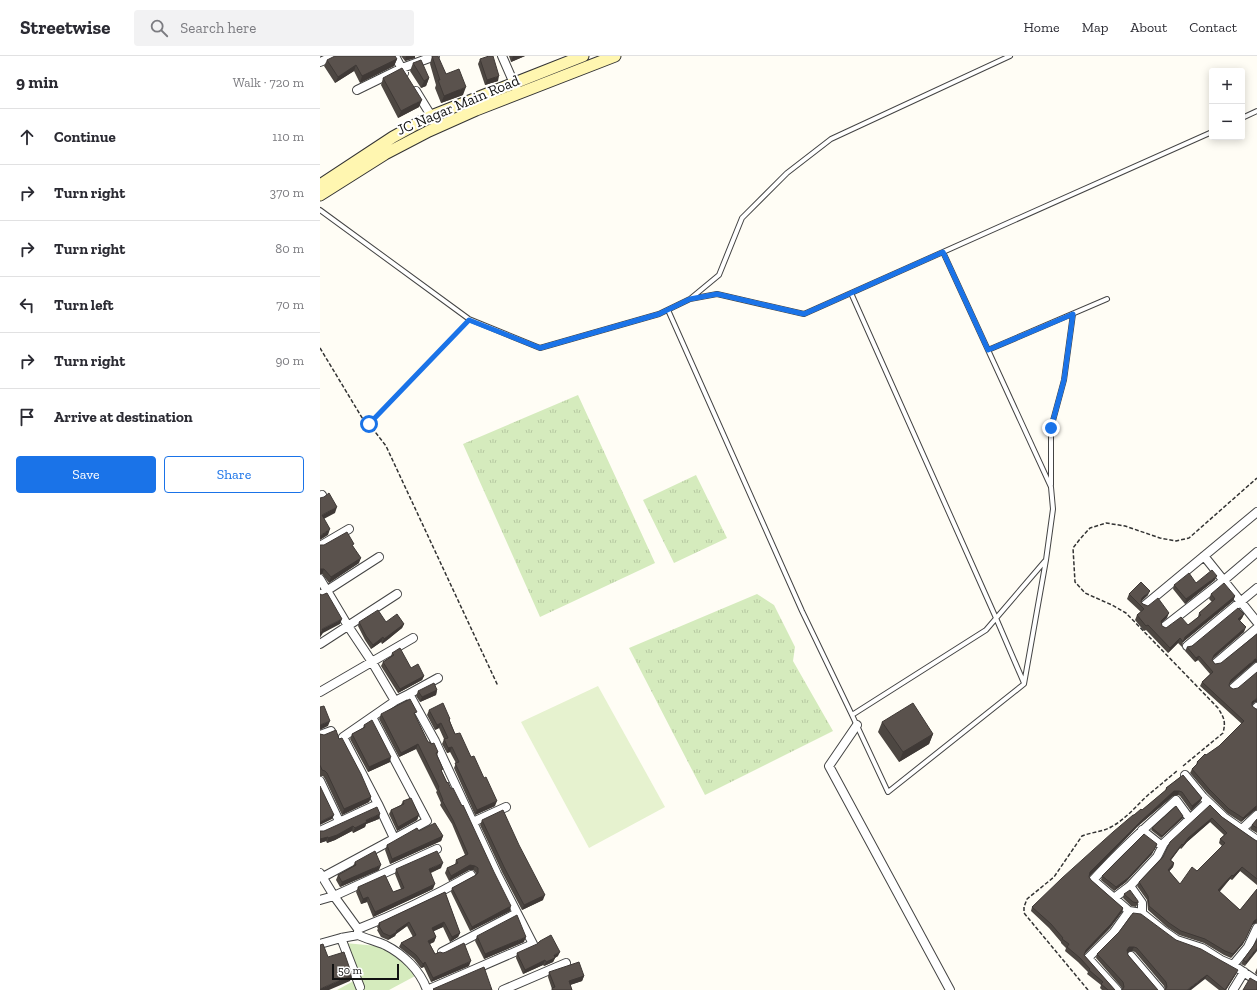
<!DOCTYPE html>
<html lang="en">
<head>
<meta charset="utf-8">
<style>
  :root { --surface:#fff; --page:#f2f2f3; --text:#2b2b33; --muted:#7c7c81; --line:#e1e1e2; --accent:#1a73e8 }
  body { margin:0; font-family:"Zilla Slab",serif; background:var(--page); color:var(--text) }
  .controls { position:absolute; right:12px; top:12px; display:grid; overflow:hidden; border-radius:4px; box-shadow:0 2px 10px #0003 }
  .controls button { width:36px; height:36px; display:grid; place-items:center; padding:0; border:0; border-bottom:1px solid var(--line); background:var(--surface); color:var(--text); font:20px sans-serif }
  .scale { position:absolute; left:12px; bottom:10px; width:67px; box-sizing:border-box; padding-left:4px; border:2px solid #111; border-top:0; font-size:11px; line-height:14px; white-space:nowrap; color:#111; -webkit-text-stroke:3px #fff; paint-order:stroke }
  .stop { position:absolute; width:12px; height:12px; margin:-9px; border:3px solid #1a73e8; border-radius:50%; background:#fff }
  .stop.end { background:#1a73e8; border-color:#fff; box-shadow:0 1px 4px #0008 }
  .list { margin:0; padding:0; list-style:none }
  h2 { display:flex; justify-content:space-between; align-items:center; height:52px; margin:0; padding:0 16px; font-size:17px }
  h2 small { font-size:13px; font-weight:400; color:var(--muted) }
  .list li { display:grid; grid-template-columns:26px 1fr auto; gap:12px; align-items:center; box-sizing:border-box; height:56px; padding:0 16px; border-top:1px solid var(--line) }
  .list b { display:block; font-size:15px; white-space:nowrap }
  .list em { font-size:13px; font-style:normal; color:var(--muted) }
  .actions { display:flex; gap:8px; padding:12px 16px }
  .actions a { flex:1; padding:9px 0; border:1px solid var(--accent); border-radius:4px; text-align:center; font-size:14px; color:var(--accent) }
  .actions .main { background:var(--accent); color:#fff }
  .icon { flex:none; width:22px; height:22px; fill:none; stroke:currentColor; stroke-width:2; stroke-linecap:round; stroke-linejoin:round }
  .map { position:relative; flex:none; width:937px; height:934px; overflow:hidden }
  header { display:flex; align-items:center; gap:24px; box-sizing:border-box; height:56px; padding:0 20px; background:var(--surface); border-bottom:1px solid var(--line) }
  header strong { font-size:19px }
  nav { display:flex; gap:22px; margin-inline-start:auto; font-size:14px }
  .search { width:280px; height:36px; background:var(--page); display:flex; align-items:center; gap:10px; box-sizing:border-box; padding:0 14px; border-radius:4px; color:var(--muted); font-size:15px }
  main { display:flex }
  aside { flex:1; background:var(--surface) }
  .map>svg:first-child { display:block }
  .grass { fill:#d5ebbd }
  .park { fill:url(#park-tufts) }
  .pitch { fill:#e6f2cf }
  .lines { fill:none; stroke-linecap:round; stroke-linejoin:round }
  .service-casing { stroke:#444; stroke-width:6 }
  .minor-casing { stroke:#444; stroke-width:10 }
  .secondary-casing { stroke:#333; stroke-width:13 }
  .path { stroke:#333; stroke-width:1.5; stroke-dasharray:4 2; stroke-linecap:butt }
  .service { stroke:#fff; stroke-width:4 }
  .minor { stroke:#fff; stroke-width:8 }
  .secondary { stroke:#fff6b0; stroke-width:11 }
  .wall { fill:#4d4742; fill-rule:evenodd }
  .shaded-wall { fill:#3f3936 }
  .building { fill:#5a524d; stroke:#3f3936; fill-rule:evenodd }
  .route { stroke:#1a73e8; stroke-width:5 }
  .labels { text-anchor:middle; stroke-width:4; stroke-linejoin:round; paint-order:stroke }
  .street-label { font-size:15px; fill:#111; stroke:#fff }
</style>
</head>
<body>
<header>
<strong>Streetwise</strong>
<div class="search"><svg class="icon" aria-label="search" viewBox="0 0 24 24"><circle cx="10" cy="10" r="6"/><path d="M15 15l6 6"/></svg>Search here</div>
<nav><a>Home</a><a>Map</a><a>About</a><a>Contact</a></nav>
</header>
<main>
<aside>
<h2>9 min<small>Walk · 720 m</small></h2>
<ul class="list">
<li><svg class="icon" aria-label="ahead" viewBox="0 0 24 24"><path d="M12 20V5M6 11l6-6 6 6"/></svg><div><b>Continue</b></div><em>110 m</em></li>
<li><svg class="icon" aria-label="right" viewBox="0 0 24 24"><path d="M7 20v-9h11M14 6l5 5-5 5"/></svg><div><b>Turn right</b></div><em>370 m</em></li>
<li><svg class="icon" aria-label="right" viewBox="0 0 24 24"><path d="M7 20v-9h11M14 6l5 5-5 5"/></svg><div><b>Turn right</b></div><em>80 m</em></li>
<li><svg class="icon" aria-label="left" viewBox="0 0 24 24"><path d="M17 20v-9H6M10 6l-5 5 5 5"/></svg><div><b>Turn left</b></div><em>70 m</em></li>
<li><svg class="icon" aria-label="right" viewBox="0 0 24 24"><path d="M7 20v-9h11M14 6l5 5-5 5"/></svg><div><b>Turn right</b></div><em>90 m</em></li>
<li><svg class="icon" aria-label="arrive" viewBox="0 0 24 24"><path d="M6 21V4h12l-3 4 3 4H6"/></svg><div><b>Arrive at destination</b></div></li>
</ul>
<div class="actions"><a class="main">Save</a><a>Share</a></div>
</aside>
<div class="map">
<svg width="937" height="934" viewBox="0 0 937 934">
  <defs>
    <pattern id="park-tufts" width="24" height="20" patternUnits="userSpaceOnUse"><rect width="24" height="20" fill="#d5ebbd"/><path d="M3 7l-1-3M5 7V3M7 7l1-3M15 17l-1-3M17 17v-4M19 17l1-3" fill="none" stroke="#b6c8a1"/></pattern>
  </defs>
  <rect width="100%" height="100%" fill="#fffdf5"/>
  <path class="grass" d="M25,887L57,890L72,897L97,919L69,934H17L39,922Z"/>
  <path class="park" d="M258,339L335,507L220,561L143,388Z
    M376,419L407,482L354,507L323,444Z
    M437,538L454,549L475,591L473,605L513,675L385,739L309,592Z"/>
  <path class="pitch" d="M278,630L345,751L269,792L201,666Z"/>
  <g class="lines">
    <g class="service-casing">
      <path id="service" d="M922,62L937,55
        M0,154L149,263L220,292L339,258L370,243L397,238L484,258L892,76
        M531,237L676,562L704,627
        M370,243L399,219L422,162L467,117L511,83L690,0
        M348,254L482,555L532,659L666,574L725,505
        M668,294L787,243
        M731,429V372L744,324L753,258
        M532,659L568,736L704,628L726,504L733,453L731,431L623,196"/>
    </g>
    <g class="minor-casing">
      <path id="minor" d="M75,0L84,17
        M182,0L196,32
        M0,6L14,0
        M37,34L82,12L115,0
        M96,35L118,71
        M0,441L2,439
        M0,490L29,473
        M884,500L937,566
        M0,523L28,570L52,606L75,645L89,638L115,685L177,818L213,888L107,934
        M0,539L59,501
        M825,549L937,456
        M844,571L903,525L937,496
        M0,588L77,538
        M867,590L937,532
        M896,607L937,572
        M913,632L937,611
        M0,636L93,582
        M89,638L118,622
        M936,652L937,651
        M537,669L509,710L630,934
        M0,679L11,675
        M865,719L883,741L904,761L937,784
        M0,725L19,765
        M153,766L186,751
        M922,773L937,759
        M822,774L842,790
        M0,775L58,748
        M74,782L58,748L23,681L75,645
        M117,793L14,840L38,873C77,858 114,840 151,819
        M3,821L107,765L52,661
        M810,830L794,842L773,824C799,795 827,770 856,744L870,763
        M794,842L809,855L794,876L768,902L797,934
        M0,844L14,840L0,817
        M809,855L822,857L844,875L857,884L882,892L901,904L913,909L937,925
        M822,857V847L810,830L837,801L844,787L888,746
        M38,879C47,883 56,885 65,889C83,898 100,914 107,934
        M21,882L40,931
        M0,888L21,882L38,879V875
        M122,896L197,857
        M811,900L840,934
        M913,909L928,891L937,872
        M183,934L246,907
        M913,934L924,916"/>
    </g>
    <g class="secondary-casing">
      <path id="secondary" d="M0,129L73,81L111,60L263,0
        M0,139L65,98L109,75L156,54L295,0"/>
    </g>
    <path class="path" d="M0,292L44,365L49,368L66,390L178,630
      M49,368L144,268
      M863,710L903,677C906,665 904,662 898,652L806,557L792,549L765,537L755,526L753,492L760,483L770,472L786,467L805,470L840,482L856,485L869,482L937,422
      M768,934L704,857V851L707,843L734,821L762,780C772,776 782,776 791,771C806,763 816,750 828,739C838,731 847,723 857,715"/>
    <use href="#service" class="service"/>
    <use href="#minor" class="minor"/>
    <use href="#secondary" class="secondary"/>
  </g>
  <path class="wall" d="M81,0H95V2L85,5Z
    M112,0L126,18L143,39L121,47L115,32L116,29L110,8Z
    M189,0H205L191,6Z
    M77,3L74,10L40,27L34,15L15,27L4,10L7,4Z
    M160,3L178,25L165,29L158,8Z
    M93,7L109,22L106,30L101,32L90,15Z
    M63,22L99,51L78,62L61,29Z
    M0,489L33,490L39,507L9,527L2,518Z
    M895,524L865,548L853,533L854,529L876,527Z
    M809,538L828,539L821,545L823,548L847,562L841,567L842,570L846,572L868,569L878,561L879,557L892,546L889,543L891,538L915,540L913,545L863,586L862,591L858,587L848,597L826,574L824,575L815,564L817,559L821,556L807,543Z
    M924,558L922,562L920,565L924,576L893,603L892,604L895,608L934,607L909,629L910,631L913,633L937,646H935L932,649V650L936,653H937V754L934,755L921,766L907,757L887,737L870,717L872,713L876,709L877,706L899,690L922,668L880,630L882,626L890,618L878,604L875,606L865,595L867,591L872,590Z
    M39,566H66L84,568L82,572L71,581L70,582L62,588L61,586L51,593L45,584L38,570Z
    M72,597L91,612L104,620L102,624L78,637L61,610L63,606L71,600Z
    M117,634L116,639L100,646L96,640L98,635Z
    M109,654L130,663V665L135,678L151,701L175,750L155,759L134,712L136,707L130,696L127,697L122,688L124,683L119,672L115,674L107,659Z
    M61,658L95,660L108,686L111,688L118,696L117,700L122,716L190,855L150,875L131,836L132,832L156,819V817L153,814H149L129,825L125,817L127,812L135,809L136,804L145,799L132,768L120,749L121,747L116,736L117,735L96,693L79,701L59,663Z
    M562,666L613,678L609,688L579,706L558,676Z
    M44,669L70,706L48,716L30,683L32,678L43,672Z
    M0,678L19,683L51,741L49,746L22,759L5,723L3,720H0Z
    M863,719L882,742L880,746L871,755L860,740L858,739L853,740L818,770L770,820L769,821L771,824L803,852L802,856L790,872L764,899L795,934H782L780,932L781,929L767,918L768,916L758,906L745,895L746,892L741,887V886L729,872L711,855L712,851L814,759L822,754L845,735L846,732Z
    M83,745L99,759L97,764L77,775L69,758L71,754L81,749Z
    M890,749L902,761L935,784L937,785V829L920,815L912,824L910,823L899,835L920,854L937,833V867H936L932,869L923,888L911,902L904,899L884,887L859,879L847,871L828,854L827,844L817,830L819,826ZM890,766L904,779L900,783L899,787L902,790L877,815L860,828L849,815L853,811L854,807L851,804L860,792L861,793L867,786Z
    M863,760V762L841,782L831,774L832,772Z
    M59,763L46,768L45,771L33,777L32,775L15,784L7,787L6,785L0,787V775H4Z
    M937,763V777L930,773L932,769Z
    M162,764L223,844L202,854L182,816L160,769Z
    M99,775L123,780L121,785L70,808L65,794L67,789Z
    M837,788L832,798L806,826L794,835L781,824L782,820Z
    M35,806L59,814L20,831L16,824L18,819L33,810Z
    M121,812L111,817L113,833L53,861L47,846L41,848L36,836L38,831L73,836L81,833L75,818L76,813Z
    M125,836L140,877L138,881L130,886L123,871L113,875L116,881L114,886L110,888L115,898L149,910L111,926L104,911L101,912L94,903L79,891L81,887L93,881L87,870L76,878L75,880L68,884L61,881L57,874L58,873L57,871L59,867Z
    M804,838L818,847L816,851L811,850L803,842Z
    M799,876L856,884L916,918L906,934H899L885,923L845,934L844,930L815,896L812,895L808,896V899L837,933L802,934L801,931L776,902L777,898Z
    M157,880L204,886L164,903L155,885Z
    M934,889L925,910L921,908L923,904Z
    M197,897L238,900L235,902L233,906L224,910L223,909L203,918L196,902Z
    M937,912V919L935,917Z
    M229,916L264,920L262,925L250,929L252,934H231L232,933L228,921Z"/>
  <path class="shaded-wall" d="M86,0H95V2L85,5Z
    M193,0H205L191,6Z
    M77,3L74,10L40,27L42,20Z
    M36,9L34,15L15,27L18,21Z
    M179,20L178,25L165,29L167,24Z
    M109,22L106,30L101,32L104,25Z
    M146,31L143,39L121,47L124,40Z
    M102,44L99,51L78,62L81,55Z
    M17,451L15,457L0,465L2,459Z
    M10,473L8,479L0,484V480Z
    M41,502L39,507L9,527L11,521Z
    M0,513H4L2,518H0Z
    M897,520L895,524L865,548L866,543Z
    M830,535L828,539L820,547L822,542Z
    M915,540L913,545L863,586L865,581Z
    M849,557L847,562L839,569L841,565Z
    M924,558L922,562L917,567L918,563Z
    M22,563L20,568L3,577L1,580L0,582V577L2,573Z
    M84,568L82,572L62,588L64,583Z
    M926,571L924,576L892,603L894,599Z
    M63,581L61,586L51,593L53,589Z
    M860,582L858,587L848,597L850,592Z
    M879,600L878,604L875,606L876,602Z
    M937,602V606L934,607L909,628L911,624L935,603Z
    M104,620L102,624L78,637L80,633Z
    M117,634L116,639L100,646L102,641Z
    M937,642V646H935L931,650L932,646Z
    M10,665L8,670L0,674V669Z
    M121,667L119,672L115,674L117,669Z
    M613,678L609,688L579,706L583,696Z
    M98,688L96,693L79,701L81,697Z
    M132,691L130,696L127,697L128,692Z
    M71,701L70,706L48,716L49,711Z
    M854,735H859L858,739L853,740L818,770L769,821L770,816L820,766Z
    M51,741L49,746L22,759L24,753Z
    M882,742L880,746L871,755L872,750Z
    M177,745L175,750L155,759L157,754Z
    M937,750L936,754L934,755L921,766L923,762L935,751Z
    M60,758L59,763L46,768L45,771L33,777L35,772L46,764Z
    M14,759L12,763L0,769V766Z
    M99,759L97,764L77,775L78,771Z
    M863,760V762L841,782L842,780Z
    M892,762L890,766L867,786L861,793L863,789L868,782Z
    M33,770L32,775L15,784L7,787L8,782Z
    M123,780L121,785L70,808L72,803Z
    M8,781L6,785L0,787V783Z
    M837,788L832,798L806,826L794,835L796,831Z
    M862,788L860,792L848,808L850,804Z
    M123,807L121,812L107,818L109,813Z
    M854,807L853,811L847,818L848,814Z
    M61,809L59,814L20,831L22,826Z
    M150,809L155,810L153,814H149L129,825L131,820Z
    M922,811L920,815L912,824L913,820Z
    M912,819L910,823L897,839L898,834Z
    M115,828L113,833L53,861L55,856Z
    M225,839L223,844L202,854L204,849Z
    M48,841L47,846L41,848L43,843Z
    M191,850L190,855L150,875L152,871Z
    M803,852L802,856L790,872L764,898L766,894Z
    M937,863L936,867L932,869L923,888L911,902L913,898L934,865Z
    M89,866L87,870L76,878L75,880L68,884L70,880Z
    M124,866L123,871L110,877L112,872Z
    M140,877L138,881L130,886L132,881Z
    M116,881L114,886L107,889L108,885Z
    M206,881L204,886L164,903L165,898Z
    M809,891H814L812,895L808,896L807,894Z
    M937,892V895L925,910L926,906Z
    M240,896L238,900L234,902H235L233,906L224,910L226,906L234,899Z
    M225,904L223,909L203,918L205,914Z
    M151,905L149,910L111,926L113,922Z
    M105,906L104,911L101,912L103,908Z
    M918,914L916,918L906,934H905Z
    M32,919L30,925L9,934H0V933Z
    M887,919L885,923L871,934H867Z
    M264,920L262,925L247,930L249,925Z"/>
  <path class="building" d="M15,0H75L77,3L42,20L36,9L18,21L7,4Z
    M112,0H118L126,18L139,13L146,31L124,40L118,24H120Z
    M169,0H173L179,20L167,24L160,3Z
    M101,4L109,22L104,25L93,7Z
    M82,12L102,44L81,55L63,22Z
    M9,437L17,451L2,459L10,473L0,480V442L4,441Z
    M27,476L34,488L32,489L41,502L11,521L4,513H0V489H4Z
    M892,514L897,520L866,543L854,529L869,517L876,527Z
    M821,526L830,535L822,542L821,546L823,548L828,550L838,542L849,557L841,565L842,570L846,572L861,561L868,569L881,559L879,557L895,543L891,538L904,527L915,540L865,581L863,586L860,582L850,592L828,569L826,570L817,559L824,553L809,538Z
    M7,537L22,563L2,573L3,575L0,577V538L2,539Z
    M918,552L924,558L918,563L926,571L894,599L892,604L895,608L901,607L937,578V602L935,603L911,624L909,629L910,631L913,633L918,632L937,616V642L932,646V650L936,653H937V750L935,751L923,762L909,753L889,733L872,713L878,707L877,706L885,698L886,699L899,690L924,665L882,626L893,616L879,600L876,602L867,591L872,590Z
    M58,554L66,566L77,558L84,568L64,583L63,581L53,589L46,580L39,566Z
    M80,592L91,612L98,608L104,620L80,633L63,606L74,599L72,597Z
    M114,627L117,634L102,641L98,635Z
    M90,643L97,656L94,657L108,686H110L111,688L114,687L118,696L116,697L123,713L121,714L127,727L128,726L131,733L133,732L142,750L143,749L174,816L191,850L152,871L132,832L156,819L158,817V812L155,810L150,809L131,820L127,812L138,807L136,804L148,798L133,764L122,744H123L118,732L119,731L98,688L81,697L61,658Z
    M123,647L130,663L129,664L135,678L140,677L151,701L154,700L164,722L166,721L177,745L157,754L135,707L139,706L132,691L128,692L124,683L128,682L121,667L117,669L109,654Z
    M593,647L613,678L583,696L562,666Z
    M4,650L10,665L0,669V651Z
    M52,664L71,701L49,711L32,678L45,671L44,669Z
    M16,674L19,683L22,682L41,718L51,741L24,753L7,717L5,715L2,714L0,709V678L4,679Z
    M863,719L882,742L872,750L862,736L859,735H854L820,766L770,816L769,821L771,824L803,852L791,868L766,894L764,899L795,934H788L781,928L783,926L769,914L770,913L760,902L747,891L749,888L742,883L743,882L731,868L712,851L742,822L793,776L813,759H814L821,753L822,754L847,733L846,732Z
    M0,730L14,759L0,766Z
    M91,742L99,759L78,771L71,754L84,748L83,745Z
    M890,749L902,761L935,784L937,785V823L922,811L913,820L912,819L898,834L920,854L937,833V863L934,865L925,884L913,898L905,895L885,883L861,875L849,867L829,850L828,840L819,826L843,801L850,786ZM892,762L907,777L900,783L905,787L877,815L872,811L860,828L848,814L854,807L850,804L862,788L863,789L868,782Z
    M856,750L863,760L842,780L832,772Z
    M57,751L60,758L46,764L47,766L35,772L33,770L17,779L8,782V781L0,783V775H4Z
    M183,754L199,789L225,839L204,849L184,811L162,764Z
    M937,763V772L932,769Z
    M115,767L123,780L72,803L67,789L97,772L99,775Z
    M824,778L837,788L834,794L808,822L796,831L782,820Z
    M55,795L61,809L22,826L18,819L36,809L35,806Z
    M117,795L123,807L109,813L115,828L55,856L48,841L43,843L38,831L65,819L73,836L84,832L76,813Z
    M810,834L818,845V847L813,846L804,838Z
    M125,836L140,877L132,881L124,866L112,872L116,881L108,885L115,898L120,896L123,897L126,896L144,887L151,905L113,922L105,906L103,908L96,899L81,887L96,879L89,866L76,875L77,876L70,880L63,877L59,870L60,869L59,867Z
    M813,857L821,858L856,884L881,893L900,904L918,914L905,934L887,919L867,934H845L847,931L846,926L817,892L814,891H809L807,894L808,899L838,934H802L804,931L803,926L777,898L799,876Z
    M197,859L206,881L165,898L157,880Z
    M231,879L240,896L234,899L235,902L226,906L225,904L205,914L197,897L217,888L220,885Z
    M937,884V892L926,906L923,904L934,889Z
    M3,888L8,901L24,896L32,919L0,933V889Z
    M259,906L264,920L249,925L252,934H233L232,932L235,931L229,916Z
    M164,911L172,934H114L113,933Z
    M930,922L937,926V934H923Z"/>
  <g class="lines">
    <path class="route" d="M49,368L149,264L220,292L339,258L370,243L397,238L484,258L623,196L668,294L753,258L744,324L731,372"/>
  </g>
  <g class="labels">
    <g class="street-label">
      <text transform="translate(138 49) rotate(-23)" y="5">JC Nagar Main Road</text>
    </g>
  </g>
</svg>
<div class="controls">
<button>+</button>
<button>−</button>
</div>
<div class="scale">50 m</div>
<div class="stop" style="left:49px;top:368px"></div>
<div class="stop end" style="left:731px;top:372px"></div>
</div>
</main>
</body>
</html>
